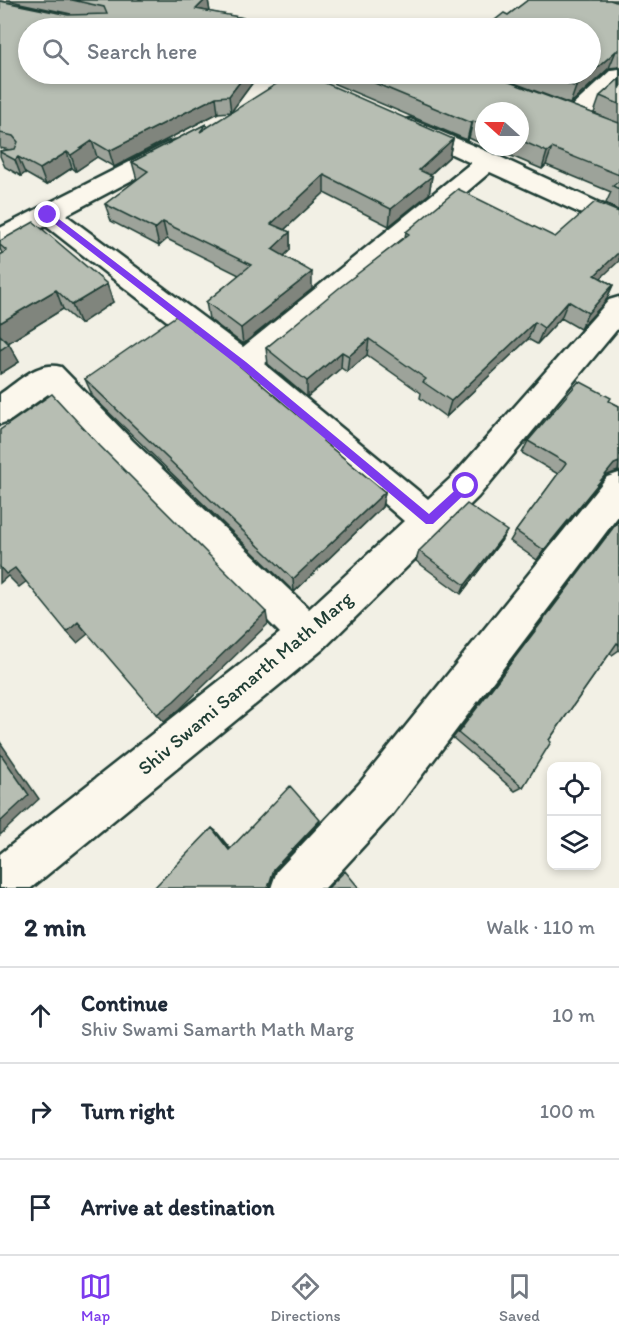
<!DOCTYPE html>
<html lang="en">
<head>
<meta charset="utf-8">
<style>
  :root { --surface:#fff; --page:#f2f2f3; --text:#1f2937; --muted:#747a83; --line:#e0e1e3; --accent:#7c3aed }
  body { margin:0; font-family:Itim,sans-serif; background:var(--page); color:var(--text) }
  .controls { position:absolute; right:18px; bottom:18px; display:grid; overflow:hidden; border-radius:12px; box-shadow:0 3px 9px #0003 }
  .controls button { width:54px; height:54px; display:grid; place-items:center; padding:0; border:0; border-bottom:2px solid var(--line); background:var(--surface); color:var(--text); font:30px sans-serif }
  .compass { position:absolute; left:475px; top:102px; width:54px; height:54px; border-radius:50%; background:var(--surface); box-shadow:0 3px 9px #0003; rotate:291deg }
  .stop { position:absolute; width:18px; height:18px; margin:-14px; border:4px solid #7c3aed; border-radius:50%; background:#fff }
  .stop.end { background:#7c3aed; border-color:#fff; box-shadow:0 2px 6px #0008 }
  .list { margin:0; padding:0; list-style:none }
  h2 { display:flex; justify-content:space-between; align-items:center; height:78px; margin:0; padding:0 24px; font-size:26px }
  h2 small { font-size:20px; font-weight:400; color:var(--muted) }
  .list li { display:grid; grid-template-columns:39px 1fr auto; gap:18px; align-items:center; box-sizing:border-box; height:96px; padding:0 24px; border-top:2px solid var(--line) }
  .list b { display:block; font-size:22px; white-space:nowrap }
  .list p { margin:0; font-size:20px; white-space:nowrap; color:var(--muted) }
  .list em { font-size:20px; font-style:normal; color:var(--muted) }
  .icon { flex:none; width:33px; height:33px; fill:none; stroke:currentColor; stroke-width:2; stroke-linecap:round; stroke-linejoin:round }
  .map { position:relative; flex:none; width:619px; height:888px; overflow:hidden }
  .search { position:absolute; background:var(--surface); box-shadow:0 3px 9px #0003; left:18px; right:18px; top:18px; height:66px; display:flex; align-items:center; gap:15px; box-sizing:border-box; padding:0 21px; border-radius:33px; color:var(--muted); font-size:22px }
  .sheet { height:366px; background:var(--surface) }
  nav { display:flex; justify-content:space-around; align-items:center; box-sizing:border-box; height:84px; border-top:2px solid var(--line); background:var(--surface); font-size:16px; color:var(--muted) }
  nav a { display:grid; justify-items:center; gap:3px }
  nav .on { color:var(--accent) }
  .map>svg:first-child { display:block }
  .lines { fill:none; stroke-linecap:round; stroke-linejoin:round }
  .minor-casing { stroke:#1f3d34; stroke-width:5 }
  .minor { fill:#fbf7ec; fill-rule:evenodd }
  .wall { fill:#9da39a; stroke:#1f3d34; stroke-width:1.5 }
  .shaded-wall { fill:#80857d; stroke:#1f3d34; stroke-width:1.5 }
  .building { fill:#b7beb3; stroke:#1f3d34; stroke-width:1.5 }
  .route { fill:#7c3aed }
  .labels { text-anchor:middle; stroke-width:5; stroke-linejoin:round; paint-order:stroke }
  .street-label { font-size:20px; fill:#1f3d34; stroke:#fbf7ec }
</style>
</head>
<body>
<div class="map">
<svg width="619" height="888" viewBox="0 0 619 888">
  <rect width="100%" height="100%" fill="#f2f0e5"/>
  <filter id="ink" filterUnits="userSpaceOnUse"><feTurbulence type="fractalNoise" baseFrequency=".0167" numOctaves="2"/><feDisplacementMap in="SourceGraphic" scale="12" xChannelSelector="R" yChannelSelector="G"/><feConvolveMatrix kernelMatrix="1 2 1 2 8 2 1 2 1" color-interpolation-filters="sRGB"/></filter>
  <g filter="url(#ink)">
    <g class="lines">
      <g class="minor-casing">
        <path id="minor" d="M619,69V87C605,100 588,126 567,121L564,116L567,111L611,70Z
          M410,119L498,156L619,212V231L490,172L264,364L428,499L454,475L609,300L619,297V327L478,497L323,649L31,888H0V854L280,633L109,461L48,394L11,420L0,424V394C18,382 38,360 61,367L133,441L309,609L404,521L232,372L46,226L0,248V228L167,143L175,141L183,143L187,148L183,153L66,215L243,347L471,163L402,131L398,126L402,121Z
          M619,473V515L391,816L325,888H271L277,871L359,784L607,477Z"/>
      </g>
      <use href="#minor" class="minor"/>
    </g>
    <path class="wall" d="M6,0H208L210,12L282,25V28H28V74H259L231,112L218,113L114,167L97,157L76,171L72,168L46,185L25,173L21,176L5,167L0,156V151L10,150L0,148V1L71,14Z
      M528,0H619V67L609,68L570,104L490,74H591L508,15Z
      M316,74H488L605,118L594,113L600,96L619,79V211L606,203L611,192L546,165L542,169L490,147H520V111H484V145L469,138L467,140L316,76Z
      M206,124L207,128L453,139L449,157L430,175L432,176L429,194L389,226L324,193L284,230L290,232V250L284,256L312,289L243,344L209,319L206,302L239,275L167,239L159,246L111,221L105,204L137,180L132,162Z
      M406,232L601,278L613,285L605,302L580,329L561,318L537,344L528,339L446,417L420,398L421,393L367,355L347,372L341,368L307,397L268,364L266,348L405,237Z
      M0,241L113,302L80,324L63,309L8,343L19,362L0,374V255L2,253L0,249Z
      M85,379L325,443L385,492L382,507L294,592L93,397Z
      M609,401L619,406V471L605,476L537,560L510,541L516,531L558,474L522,453L528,441Z
      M619,519V650L612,655L610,653L549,740L523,787L515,791L453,738Z
      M501,541L461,594L416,561L419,551Z"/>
    <path class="shaded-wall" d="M205,0H208L210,12L196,9Z
      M616,51L609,68L570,104L576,87Z
      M246,74H259L231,112L229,96Z
      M216,97L218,113L114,167L109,151Z
      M473,121L469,138L467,140L471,123Z
      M453,139L449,157L416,187L419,170Z
      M92,141L97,157L76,171L71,155Z
      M552,148L546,165L542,169L547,152Z
      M67,152L72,168L46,185L40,169Z
      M18,157L25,173L21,176L15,160Z
      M324,175V193L272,241L271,224Z
      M432,176L429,194L389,226L391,209Z
      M163,222L167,239L159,246L155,229Z
      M290,232V250L273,267L272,249Z
      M619,252V261L587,291L595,275Z
      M312,272V289L243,344L241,328Z
      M107,284L113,302L80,324L72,305Z
      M613,285L605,302L580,329L588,313Z
      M56,290L63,309L3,346L0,340V323Z
      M568,301L561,318L537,344L544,328Z
      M535,322L528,339L446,417L451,401Z
      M369,339L367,355L347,372L349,356Z
      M9,344L19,362L0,374V350Z
      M342,352L341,368L307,397V381Z
      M619,462L618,471L605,476L537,560L544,550L614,464Z
      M385,492L382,507L294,592L293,579Z
      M507,531L501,541L461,594L465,585Z
      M0,566L15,568L27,581L19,587L8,576L0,583Z
      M266,612L268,624L180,709L164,722L157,714Z
      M78,622L88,634L77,643L67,632Z
      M0,742L39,799L0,835Z
      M320,820L319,823L275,869L270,888H268L274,869Z
      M212,828L216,831L232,851L229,850Z"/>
    <path class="building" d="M72,0H205L196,9L282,25L280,28H28V74H246L229,96L216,97L109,151L92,141L71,155L67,152L40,169L18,157L15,160L0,152V151L15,149L18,142L13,136L0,133V1L68,15L107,14L104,7Z
      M528,0H610L619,3V51H616L576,87L540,74H591V28H485L504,13L508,15Z
      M292,74H305L453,139L419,170L432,176L391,209L324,175L271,224L290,232L272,249L312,272L241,328L206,302L251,265L163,222L155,229L105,204L148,171L132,162L206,124L200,132Z
      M353,74H488L619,123V175L552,148L547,152L520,140V111H484V125L473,121L471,123Z
      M619,79V104L600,96Z
      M619,181V189L613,186Z
      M458,189L555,237L595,202L619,212V252L595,275L613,285L588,313L568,301L544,328L535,322L451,401L423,382L426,379L369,339L349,356L342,352L307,381L266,348L339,288L409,234L406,232Z
      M34,222L107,284L72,305L56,290L0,323V255L7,251L0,245V241Z
      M176,316L228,356L326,439L323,441L385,492L293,579L85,379Z
      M0,335L9,344L0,350Z
      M579,381L611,398L609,401L619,406V462L614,464L544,550L516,531L566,463L528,441Z
      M52,394L100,446L266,612L174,701L157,714L78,622L67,632L15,568L6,574L0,567V430Z
      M467,504L507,531L465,585L419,551Z
      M619,520V645L617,643L549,740L551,742L523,787L458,733Z
      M0,753L29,795L0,822Z
      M290,786L320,820L274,869L268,888H154L212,828L229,850Z
      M345,871L359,888H328Z"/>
  </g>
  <path class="route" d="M46,213H51L246,362L429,514L463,483H470V489L433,524H426L240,367L46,217Z"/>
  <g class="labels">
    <g class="street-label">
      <text transform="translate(245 683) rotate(-40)" y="7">Shiv Swami Samarth Math Marg</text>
    </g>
  </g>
</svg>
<div class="controls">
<button><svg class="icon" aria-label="locate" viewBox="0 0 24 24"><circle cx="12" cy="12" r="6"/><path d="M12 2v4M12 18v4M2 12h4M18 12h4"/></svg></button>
<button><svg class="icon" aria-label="layers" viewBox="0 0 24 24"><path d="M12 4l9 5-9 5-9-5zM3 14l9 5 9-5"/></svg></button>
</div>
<svg class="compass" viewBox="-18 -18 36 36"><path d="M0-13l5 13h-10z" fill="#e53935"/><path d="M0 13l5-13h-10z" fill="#747a83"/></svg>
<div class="stop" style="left:466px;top:486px"></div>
<div class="stop end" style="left:48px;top:215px"></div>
<div class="search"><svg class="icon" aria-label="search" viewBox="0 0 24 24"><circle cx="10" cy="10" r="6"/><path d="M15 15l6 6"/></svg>Search here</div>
</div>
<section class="sheet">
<h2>2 min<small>Walk · 110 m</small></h2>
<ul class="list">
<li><svg class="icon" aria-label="ahead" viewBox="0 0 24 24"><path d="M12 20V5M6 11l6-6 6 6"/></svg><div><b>Continue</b><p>Shiv Swami Samarth Math Marg</p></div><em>10 m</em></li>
<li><svg class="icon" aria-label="right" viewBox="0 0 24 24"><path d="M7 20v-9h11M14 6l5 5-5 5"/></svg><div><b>Turn right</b></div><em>100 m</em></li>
<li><svg class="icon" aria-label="arrive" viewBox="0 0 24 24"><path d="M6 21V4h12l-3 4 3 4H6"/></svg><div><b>Arrive at destination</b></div></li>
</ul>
</section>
<nav>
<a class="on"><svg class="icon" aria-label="map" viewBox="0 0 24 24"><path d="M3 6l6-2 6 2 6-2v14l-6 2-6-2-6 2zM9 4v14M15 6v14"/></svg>Map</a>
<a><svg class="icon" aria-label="directions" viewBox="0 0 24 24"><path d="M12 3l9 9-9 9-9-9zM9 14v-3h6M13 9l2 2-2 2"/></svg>Directions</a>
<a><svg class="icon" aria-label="saved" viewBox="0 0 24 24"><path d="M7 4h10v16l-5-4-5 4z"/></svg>Saved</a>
</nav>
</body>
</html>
